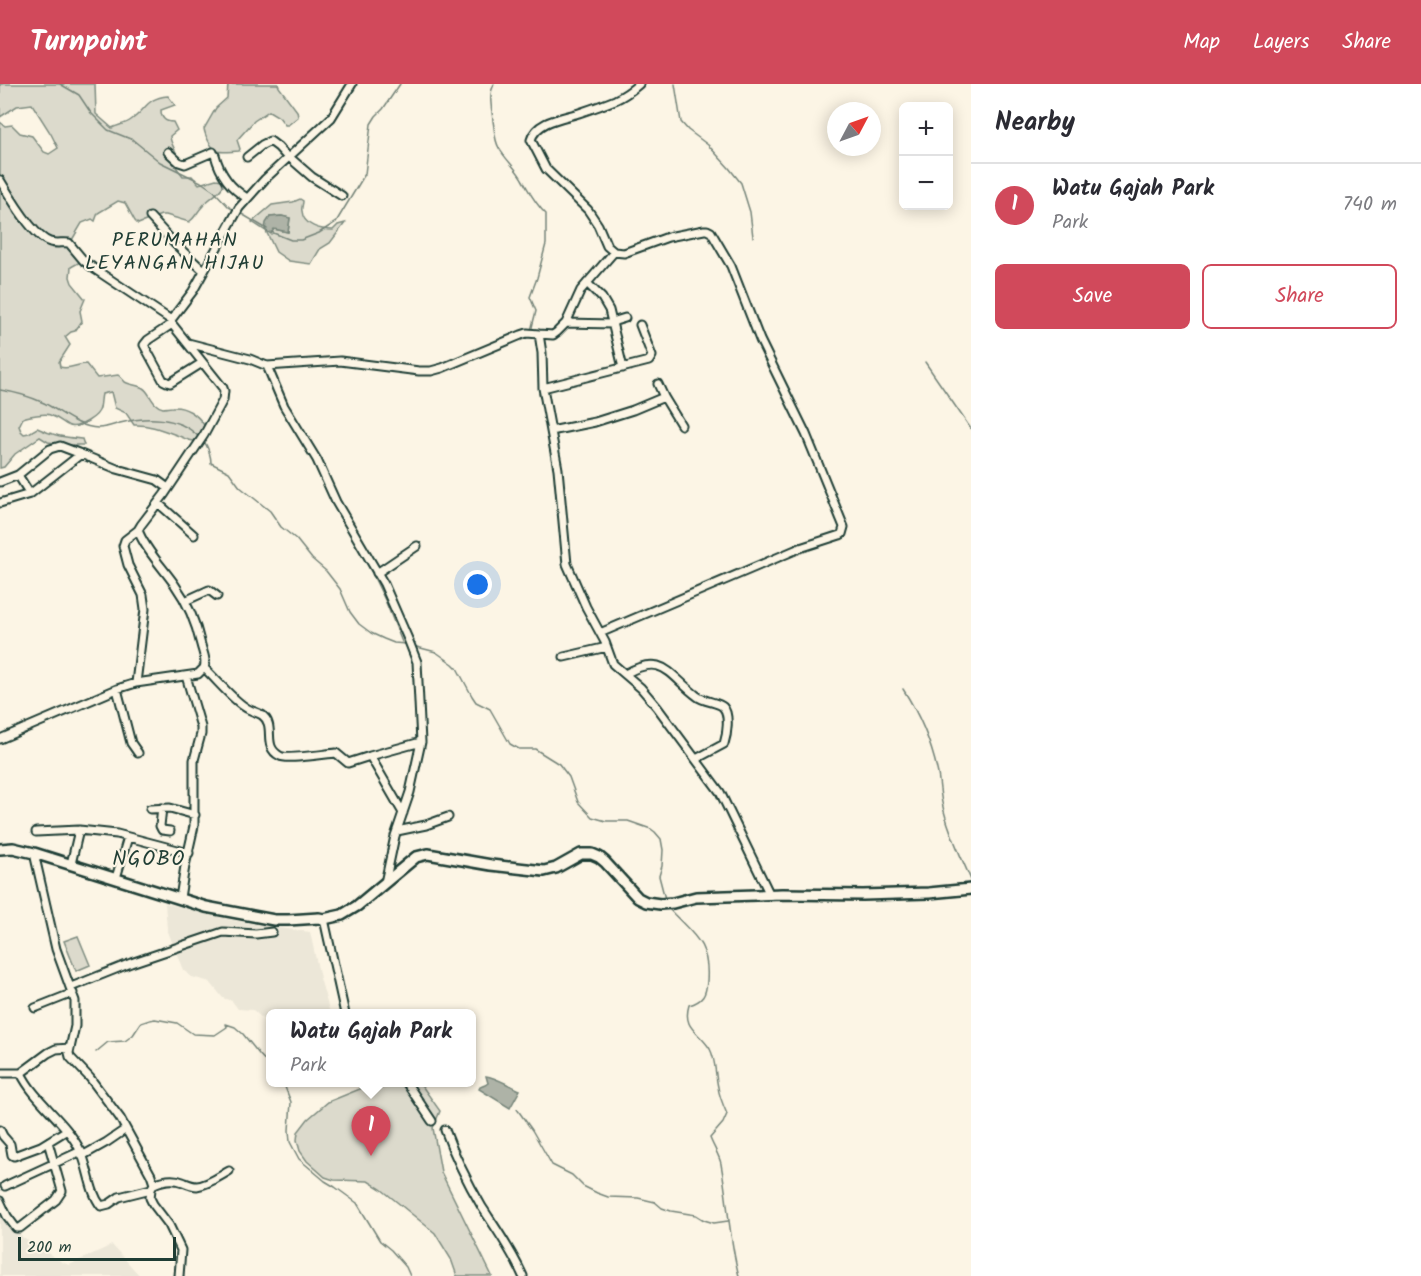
<!DOCTYPE html>
<html lang="en">
<head>
<meta charset="utf-8">
<style>
  :root { --surface:#fff; --page:#f7f7f7; --text:#2b2b33; --muted:#7c7c81; --line:#e1e1e2; --accent:#d1495b }
  body { margin:0; font-family:Kalam,sans-serif; background:var(--page); color:var(--text) }
  .controls { position:absolute; right:18px; top:18px; display:grid; overflow:hidden; border-radius:9px; box-shadow:0 3px 15px #0003 }
  .controls button { width:54px; height:54px; display:grid; place-items:center; padding:0; border:0; border-bottom:2px solid var(--line); background:var(--surface); color:var(--text); font:30px sans-serif }
  .compass { position:absolute; left:827px; top:18px; width:54px; height:54px; border-radius:50%; background:var(--surface); box-shadow:0 3px 15px #0003; rotate:49deg }
  .scale { position:absolute; left:18px; bottom:15px; width:158px; box-sizing:border-box; padding-left:6px; border:3px solid #1f3d34; border-top:0; font-size:16px; line-height:21px; white-space:nowrap; color:#1f3d34; -webkit-text-stroke:4px #fcf5e5; paint-order:stroke }
  .you { position:absolute; left:478px; top:501px; width:21px; height:21px; margin:-15px; border:4px solid #fff; border-radius:50%; background:#1a73e8; box-shadow:0 0 0 9px #1a73e833 }
  .badge { display:grid; place-items:center; width:39px; height:39px; border-radius:50%; background:var(--accent); color:#fff; font-size:20px; font-weight:700 }
  .pin { position:absolute; translate:-50% -50px; filter:drop-shadow(0 2px 3px #0008) }
  .pin::after { content:''; position:absolute; top:32px; width:21px; height:18px; background:inherit; clip-path:polygon(0 0,100% 0,50% 100%) }
  .popup { position:absolute; left:266px; top:925px; width:210px; height:78px; box-sizing:border-box; display:grid; place-content:center; border-radius:9px; background:var(--surface); filter:drop-shadow(0 2px 4px #0005); font-size:20px; white-space:nowrap; color:var(--muted) }
  .popup b { font-size:22px; color:var(--text) }
  .popup::after { content:''; position:absolute; left:50%; top:100%; margin-left:-12px; border:12px solid transparent; border-top-color:var(--surface) }
  .list { margin:0; padding:0; list-style:none }
  h2 { display:flex; justify-content:space-between; align-items:center; height:78px; margin:0; padding:0 24px; font-size:26px }
  h2 small { font-size:20px; font-weight:400; color:var(--muted) }
  .list li { display:grid; grid-template-columns:39px 1fr auto; gap:18px; align-items:center; box-sizing:border-box; height:84px; padding:0 24px; border-top:2px solid var(--line) }
  .list b { display:block; font-size:22px; white-space:nowrap }
  .list p { margin:0; font-size:20px; white-space:nowrap; color:var(--muted) }
  .list em { font-size:20px; font-style:normal; color:var(--muted) }
  .actions { display:flex; gap:12px; padding:18px 24px }
  .actions a { flex:1; padding:14px 0; border:2px solid var(--accent); border-radius:9px; text-align:center; font-size:21px; color:var(--accent) }
  .actions .main { background:var(--accent); color:#fff }
  .map { position:relative; flex:none; width:971px; height:1192px; overflow:hidden }
  header { display:flex; align-items:center; gap:36px; box-sizing:border-box; height:84px; padding:0 30px; background:var(--accent); color:#fff }
  header strong { font-size:28px }
  nav { display:flex; gap:33px; margin-inline-start:auto; font-size:21px }
  main { display:flex }
  aside { flex:1; background:var(--surface) }
  .map>svg:first-child { display:block }
  .built { fill:#ece7d8 }
  .green { fill:#dcdacc; stroke:#7e8c80; stroke-width:1.5; fill-rule:evenodd }
  .water { fill:#aeb3a7; stroke:#758479; stroke-width:1.5 }
  .lines { fill:none; stroke-linecap:round; stroke-linejoin:round }
  .stream { stroke:#758479; stroke-width:1.5 }
  .minor-casing { stroke:#1f3d34; stroke-width:11 }
  .major-casing { stroke:#1f3d34; stroke-width:14 }
  .minor { stroke:#fcf5e5; stroke-width:7 }
  .major { stroke:#fcf5e5; stroke-width:9 }
  .labels { text-anchor:middle; stroke-width:4.5; stroke-linejoin:round; paint-order:stroke }
  .neighbourhood-label { font-size:20px; letter-spacing:1.5px; fill:#1f3d34; stroke:#fcf5e5 }
  .quarter-label { font-size:21px; letter-spacing:1.5px; fill:#1f3d34; stroke:#fcf5e5 }
</style>
</head>
<body>
<header>
<strong>Turnpoint</strong>
<nav><a>Map</a><a>Layers</a><a>Share</a></nav>
</header>
<main>
<div class="map">
<svg width="971" height="1192" viewBox="0 0 971 1192">
  <rect width="100%" height="100%" fill="#fcf5e5"/>
  <filter id="ink" filterUnits="userSpaceOnUse"><feTurbulence type="fractalNoise" baseFrequency=".0167" numOctaves="2"/><feDisplacementMap in="SourceGraphic" scale="12" xChannelSelector="R" yChannelSelector="G"/><feConvolveMatrix kernelMatrix="1 2 1 2 8 2 1 2 1" color-interpolation-filters="sRGB"/></filter>
  <g filter="url(#ink)">
    <path class="built" d="M165,819L213,832L264,842L310,848L320,894L330,929L270,930V941L253,926L238,925L232,917L223,914L210,898L192,893L183,886L167,845Z
      M0,1121L14,1144L23,1154L62,1178L69,1181L112,1161L140,1192H0Z"/>
    <path class="green" d="M0,0H95L96,30L112,44C118,41 126,40 131,36C147,25 146,14 168,12L175,21L161,26C161,34 165,38 173,38L177,46L170,52C170,59 176,66 178,74L173,79L183,92H192L199,100L216,95L222,96L223,102C217,112 208,114 202,123C197,128 196,133 189,138L166,131H161L138,140L135,137L125,119L118,117L98,129L95,137L92,135L82,139L72,156L89,177L80,178L71,183L70,193L72,199L85,215L80,227L82,237L75,247L71,248L65,253L70,261L59,278L60,283C70,286 76,280 86,280L97,294L118,291C121,293 123,296 125,298C130,301 138,301 143,304C151,309 151,321 163,324C165,324 170,323 172,323C185,322 197,330 204,341L201,350L194,357C188,357 185,354 179,352C165,347 149,340 134,341L126,329L115,324L111,308L102,310C101,314 101,319 100,324C99,330 93,334 88,337C66,350 68,337 50,331C46,329 27,332 23,334L19,342L21,347L24,350L29,349L37,344C54,352 64,353 82,355L84,361H69L48,358L40,353L15,370L4,383L0,384V38L5,42L12,41L20,49L32,52L44,68L49,70L58,64L51,50L32,20L17,22L0,33Z
      M228,0H278L279,3L297,27L298,33L288,41H285L279,33L269,27L254,37L237,56L240,65L239,67C233,67 222,69 217,67C211,64 205,51 204,45L216,24L227,14Z
      M300,115L303,117C303,121 301,124 302,127C303,142 321,146 333,146L338,141L345,139L330,159L320,165L311,180L289,177L276,168L266,147L252,138L272,121L293,118ZM281,132L290,134L288,148L274,145L270,133Z
      M78,852L90,881L76,887L64,857Z
      M367,999H420L440,1027L433,1044L441,1088L492,1192H457L451,1175L435,1149L381,1105L368,1097L334,1096L325,1093L307,1077L300,1067L297,1056L298,1048L308,1035L328,1018L365,1003Z"/>
    <path class="water" d="M282,132L290,134L288,148L274,145L271,150L265,146L266,139L270,133Z
      M486,992C495,993 510,1002 520,1006L510,1024L479,1005L480,1003L485,1001L488,999Z"/>
    <g class="lines">
      <path class="stream" d="M60,0L79,11L91,29L108,46L133,56L160,78L201,98L214,107L229,123L236,127
        M494,0C488,12 492,24 493,37C495,47 494,55 499,64C505,75 516,84 522,95C529,107 535,120 546,130V160L537,194L530,213L536,227L531,247
        M675,0L681,38L688,46L708,61L729,84L741,99L750,128L753,153
        M240,129L267,145
        M271,148L291,156H301L319,149L336,138L365,90L371,40L376,32L383,25L400,0
        M925,278L971,345
        M274,285L285,284
        M0,306C14,308 31,313 44,319C62,328 77,343 98,344C106,344 113,341 120,339C146,332 178,332 198,352
        M285,331L291,339
        M204,358C208,362 211,373 211,379L229,388L240,403L270,427L281,443L296,455L312,475L326,487L340,505L350,528L359,540L371,549L384,555L394,559L406,560
        M306,364L329,410
        M365,475L385,516L402,558
        M413,562L436,568L453,580L457,584L472,612L476,618L490,625L510,660L519,665H535L559,680L569,693L578,718L592,733L606,737H628L651,745L655,748L661,755L663,766L662,782L659,792L665,815
        M903,605C919,630 932,661 938,690C940,701 940,712 943,723C949,749 961,772 971,796
        M669,825C692,850 710,858 707,897C706,911 703,917 689,921C682,945 699,947 710,965C716,976 715,991 718,1003C719,1012 723,1021 727,1030L723,1039L710,1054C713,1062 720,1073 721,1080C728,1117 729,1155 739,1192
        M96,968L108,958L125,957L133,951L141,939L150,936L155,935L177,939L193,950L215,951L227,943L226,940L235,943L243,950L259,970L270,982
        M283,998L291,1018L289,1046L290,1058L299,1075L325,1097L335,1103L357,1119L380,1157L391,1166L406,1183L410,1192
        M517,1025L532,1046L552,1081L572,1091L583,1102L597,1109L608,1113L638,1114L655,1118L662,1124L671,1127L696,1131L704,1136L714,1139L728,1137"/>
      <g class="minor-casing">
        <path id="minor" d="M168,68L179,78L185,80L213,68
          M215,71C220,90 230,104 247,114
          M247,73L262,61L270,57L278,63L288,74
          M289,73L312,93L342,112
          M0,96C9,111 33,153 50,158C56,160 63,158 69,159L84,177L96,186L171,236
          M150,133L175,160L204,187
          M587,199L602,214L609,226L623,284
          M612,238L625,234
          M566,239L613,240
          M172,240L148,256L144,261L163,296L167,298L170,299L202,279
          M539,250L553,251L557,248L566,239L581,206L614,168
          M188,259L250,275L267,282L340,277L419,287H431L442,284L521,251L527,249L539,250L542,269L543,304L558,385L567,480L586,523L605,558L613,580L641,604L657,623L720,708L770,811
          M267,282L284,322L317,376L336,418L384,500L408,555L417,578L421,658L410,708L395,752L385,799
          M658,300L664,313
          M543,304L649,277L652,272L640,241
          M551,347L595,338L633,326L664,313L681,341
          M18,391L30,410
          M0,398L18,391L50,365L60,362L81,370L117,385L157,396L168,404
          M0,419L30,410L81,370
          M158,419L194,451
          M377,489L417,462
          M185,517L209,506L217,512
          M600,549L800,464L840,451L842,450L844,443L806,350L760,256L731,182L711,148L707,146H704L668,153L624,169L614,168L607,162L598,141L588,126L546,85L531,56C536,37 563,34 579,29C591,25 603,21 615,16C624,12 632,6 639,0
          M564,573L607,563
          M204,584C216,595 232,615 245,623C250,627 257,628 262,631C277,642 261,662 280,672C287,676 324,670 336,669L348,679L370,672L403,729
          M625,590C663,568 669,591 697,612C704,618 718,618 723,623C730,630 727,651 724,660L696,675
          M136,599L145,525L143,511L128,481L123,462L125,456L138,446
          M117,605L131,659L138,669
          M0,655L117,605L136,599L198,590L204,584C207,576 203,569 201,561C196,539 188,519 175,501C164,485 144,464 138,446L141,441L164,411L204,351L223,316L224,307L223,304L172,240L171,236L193,207L239,124L265,95L331,34L352,0
          M370,672L421,658
          M162,724L160,742L162,746L170,747
          M150,725L170,724L195,731
          M397,747L426,741L448,733
          M36,748L79,746L117,750L189,769
          M34,769L56,865L75,917V942L69,969L70,973L90,994L120,1034L151,1091L154,1100L151,1105L150,1114L153,1120L169,1141L181,1166L179,1192
          M71,780L79,746
          M116,794L128,753
          M180,814L185,782L194,742V676L201,650V643L186,592
          M324,835L345,930
          M71,903L131,879L223,848L256,850L272,848
          M35,924L73,909
          M0,989H21L48,969L56,965L70,964
          M21,989C35,1018 65,1036 80,1066C89,1083 89,1107 101,1122L109,1120L119,1113L151,1105
          M406,998L432,1037
          M0,1046L3,1052L10,1060L12,1071L14,1072L41,1062L67,1046
          M445,1046C455,1073 468,1099 482,1123C497,1146 512,1167 523,1192
          M82,1072L107,1058L126,1045
          M154,1100C163,1096 173,1094 183,1098C188,1100 192,1102 197,1102C208,1101 220,1092 229,1087
          M5,1102L81,1067
          M0,1117L7,1132L16,1144H20L56,1116L62,1107L48,1058"/>
      </g>
      <g class="major-casing">
        <path id="major" d="M0,765L13,764L34,769L206,823L274,836H288L319,834L324,835L342,831L357,822L416,773L428,770L491,781L544,787L556,784L581,770H592L599,773L605,778L638,814L646,818L660,820L673,819L696,813L782,810L863,811L929,809L971,805"/>
      </g>
      <use href="#minor" class="minor"/>
      <use href="#major" class="major"/>
    </g>
  </g>
  <g class="labels">
    <g class="neighbourhood-label">
      <text x="175" y="162">PERUMAHAN<tspan x="175" dy="23">LEYANGAN HIJAU</tspan></text>
    </g>
    <g class="quarter-label">
      <text x="149" y="781">NGOBO</text>
    </g>
  </g>
</svg>
<div class="controls">
<button>+</button>
<button>−</button>
</div>
<svg class="compass" viewBox="-18 -18 36 36"><path d="M0-13l5 13h-10z" fill="#e53935"/><path d="M0 13l5-13h-10z" fill="#7c7c81"/></svg>
<div class="scale">200 m</div>
<div class="you"></div>
<div class="pin badge" style="left:371px;top:1072px">1</div>
<div class="popup"><b>Watu Gajah Park</b>Park</div>
</div>
<aside>
<h2>Nearby<small></small></h2>
<ul class="list">
<li><span class="badge">1</span><div><b>Watu Gajah Park</b><p>Park</p></div><em>740 m</em></li>
</ul>
<div class="actions"><a class="main">Save</a><a>Share</a></div>
</aside>
</main>
</body>
</html>
